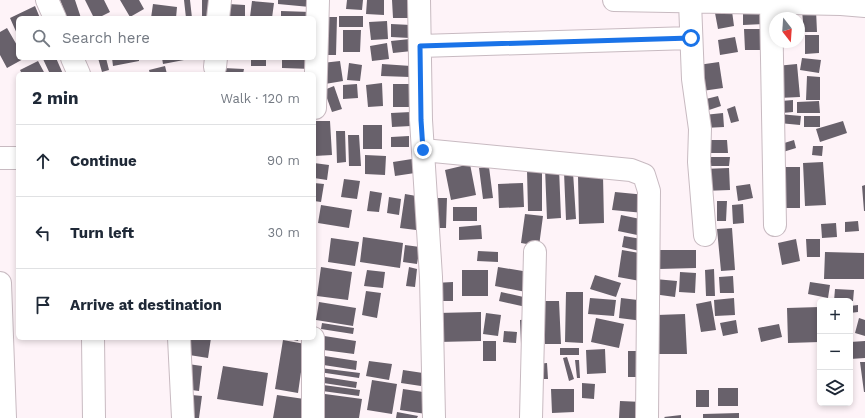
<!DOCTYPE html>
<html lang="en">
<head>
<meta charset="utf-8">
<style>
  :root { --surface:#fff; --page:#f6f6f7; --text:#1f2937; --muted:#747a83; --line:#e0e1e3 }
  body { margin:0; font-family:"Work Sans",sans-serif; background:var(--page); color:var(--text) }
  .controls { position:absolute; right:12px; bottom:12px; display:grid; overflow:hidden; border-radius:6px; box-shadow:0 2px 6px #0003 }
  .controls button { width:36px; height:36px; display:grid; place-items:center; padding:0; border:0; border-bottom:1px solid var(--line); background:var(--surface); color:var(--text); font:20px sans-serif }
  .compass { position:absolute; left:769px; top:12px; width:36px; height:36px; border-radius:50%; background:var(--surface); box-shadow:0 2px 6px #0003; rotate:163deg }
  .stop { position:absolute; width:12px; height:12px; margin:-9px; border:3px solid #1a73e8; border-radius:50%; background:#fff }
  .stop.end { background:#1a73e8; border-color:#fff; box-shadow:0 1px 4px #0008 }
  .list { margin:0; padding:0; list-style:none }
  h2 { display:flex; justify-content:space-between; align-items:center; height:52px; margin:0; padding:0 16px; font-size:17px }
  h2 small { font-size:13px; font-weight:400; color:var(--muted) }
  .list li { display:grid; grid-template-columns:26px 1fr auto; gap:12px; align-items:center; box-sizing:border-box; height:72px; padding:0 16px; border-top:1px solid var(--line) }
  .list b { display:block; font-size:15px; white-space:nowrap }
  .list em { font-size:13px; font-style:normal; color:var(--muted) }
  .icon { flex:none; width:22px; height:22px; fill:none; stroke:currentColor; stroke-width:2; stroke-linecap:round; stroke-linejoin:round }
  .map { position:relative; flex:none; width:865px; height:418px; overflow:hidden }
  .search { position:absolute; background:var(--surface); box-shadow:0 2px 6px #0003; left:16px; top:16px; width:300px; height:44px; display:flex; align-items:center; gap:10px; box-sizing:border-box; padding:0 14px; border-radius:6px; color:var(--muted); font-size:15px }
  .panel { position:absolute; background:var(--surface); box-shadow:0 2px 6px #0003; left:16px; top:72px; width:300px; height:268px; border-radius:6px }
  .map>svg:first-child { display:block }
  .building { fill:#68616b }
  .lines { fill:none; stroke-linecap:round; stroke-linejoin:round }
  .street-casing { stroke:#c8bac1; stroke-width:24 }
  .street { stroke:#fff; stroke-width:22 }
  .route { stroke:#1a73e8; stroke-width:5 }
</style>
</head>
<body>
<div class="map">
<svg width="865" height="418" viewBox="0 0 865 418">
  <rect width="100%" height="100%" fill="#fef3f8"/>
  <path class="building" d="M60,0H75L81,18H67Z
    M85,0H104L110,12L98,18H94Z
    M120,0H139L144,9L130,17Z
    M184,0H190L192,18H186Z
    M202,0H214V16H202Z
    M278,0H311L310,7L278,4Z
    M347,0H363L362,10L346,9Z
    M367,0H384V15L366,14Z
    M392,0H415V18H393Z
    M252,1L274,3L272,18L250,17Z
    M153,4L177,7L176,18H151Z
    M228,4L245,5V18H228Z
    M35,6L40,18H18V36L10,18Z
    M743,10H764V24L743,25Z
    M816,10L817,32H804L802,11Z
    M281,11L311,12V18H281Z
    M732,11L734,26L718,29L715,13Z
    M339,16H363V27H339Z
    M321,17H337L336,55H320Z
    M387,21L388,39L371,40L369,22Z
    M391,24L411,25L410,38L391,37Z
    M7,28L18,47V58H25L7,68L0,55V32Z
    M744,29H766L767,50H745Z
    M343,30H361L360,52H343Z
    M805,35H819V53L805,54Z
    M735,37L738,52L720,55L718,40Z
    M410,39L412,51L393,53L391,41Z
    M387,43L389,59L372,61L370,46Z
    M45,58H56L63,74H50L43,59Z
    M98,58H106L109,70L102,72Z
    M112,58H139V61L113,66Z
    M162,58H183L184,60L163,64Z
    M223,58H245V60H223Z
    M251,58H266V66H251Z
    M282,58H312V69L282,68Z
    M802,58L821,60L819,73L800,70Z
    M38,61L45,74H22L20,70Z
    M340,61L343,81L325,84L322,63Z
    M719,62L723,88L702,91L698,65Z
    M349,63L362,65L360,81L347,80Z
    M382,64L411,66L410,77L381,76Z
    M797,64L800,97L778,98L776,66Z
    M165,66L167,74H150L149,70Z
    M223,68L244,69L243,74H223Z
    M807,76L820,77V100H806Z
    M382,83L383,106L368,107L366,85Z
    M357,84L358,98L343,99V85Z
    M393,84H414V107H393Z
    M334,86L342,109L332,112L324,90Z
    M718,96L721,106L706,111L702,100Z
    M793,100V112L782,113L781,101Z
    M819,101L820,113H797V102Z
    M735,106L739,121L731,123L727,109Z
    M411,112V126L392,127L391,113Z
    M723,113L724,127L704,128V115Z
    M779,114L801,116L800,125L779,123Z
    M804,116H820V127H804Z
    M314,121H330L332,155L314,156Z
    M843,121L847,133L820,142L816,129Z
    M363,125H382V149H363Z
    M336,131H345L346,162L337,163Z
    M348,135H359L361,166H349Z
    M409,136V147H391V137Z
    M703,140H727L728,153H703Z
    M794,140L796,148L783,152L781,144Z
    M813,146H823L822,156L812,155Z
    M365,155L386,156L385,175L365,174Z
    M705,157H730L729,166H704Z
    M412,159L415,173L395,176L393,162Z
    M823,162L826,205L805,206L803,163Z
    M314,163L329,165L327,180L314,178Z
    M470,164L476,195L451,200L445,170Z
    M489,167L493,198L483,199L479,168Z
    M779,167H800V208H779Z
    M545,168H559L561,218L547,219Z
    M729,168L730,190L703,191V169Z
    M527,170H542V211H528Z
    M564,172H573L576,219L566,220Z
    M603,175L604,223L579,224L578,176Z
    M344,179L360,181L357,199L341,197Z
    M314,183L324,184L321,202L314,201Z
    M523,183L524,207L499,208L498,184Z
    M750,184L753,198L738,201L736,186Z
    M865,185V211H864L862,186Z
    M370,191L382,193L379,212L367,211Z
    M615,192L646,195L644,213L612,210Z
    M405,194L422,197L416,230L400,228Z
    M389,197L401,199L399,215L387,213Z
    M433,198H447L446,228H433Z
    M717,201H727L726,221H717Z
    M743,204L744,223L733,224L732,205Z
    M321,205L352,210L349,228L318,223Z
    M453,207H477V221H453Z
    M525,214L543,216L539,246L521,243Z
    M621,215L645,220L642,236L618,231Z
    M858,221L859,231L845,232V222Z
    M836,223L837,237L822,238L821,224Z
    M481,225L482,239L459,240V227Z
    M732,228L735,270L721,271L717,229Z
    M624,236L647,240L644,252L622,247Z
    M363,237L403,243L400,268L360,262Z
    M331,238L359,242L355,266L328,262Z
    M796,239L800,261L782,265L778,243Z
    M806,239H820V257H807Z
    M405,245L420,247L417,264L403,262Z
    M622,250L645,254L640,281L618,277Z
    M659,250H696V268L659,269Z
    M478,251L498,252V262L477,261Z
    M825,252L864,253V279H824Z
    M321,267L352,272L348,300L317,296Z
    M409,267L417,269L415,287L406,286Z
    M498,267L529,272L526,292L495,286Z
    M714,269L715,296H706L705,270Z
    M367,270L385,272L383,288L364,286Z
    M462,270H488V296H462Z
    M680,272L696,273L695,293L679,292Z
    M595,275L621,283L616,297L590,289Z
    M733,276L734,293H720L719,277Z
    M655,279L677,281L675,297L653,294Z
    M453,282V301H435L434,283Z
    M810,282L830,285L828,298L808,294Z
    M835,289L854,290L853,301H834Z
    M366,291L381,293L377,318L362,315Z
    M501,292L528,298L526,307L499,301Z
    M566,292H583V343L565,342Z
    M590,298L616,300L614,316L588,314Z
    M621,298L646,301L643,321L619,318Z
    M734,298L735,315L715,316L714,300Z
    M544,301H559L561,344H545Z
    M711,301L716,330L701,332L696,304Z
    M319,302L356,308L353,326L316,320Z
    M858,305V312L850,313V306Z
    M820,307V342L788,343L787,308Z
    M481,312V341L438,342L437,313Z
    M486,313L501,315L498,336L483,334Z
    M685,314L687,354H658L657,315Z
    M596,318L624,324L619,348L591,342Z
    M859,318L865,320V336L855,333Z
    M529,319L530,343L521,344L520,320Z
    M736,320L738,333L723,336L720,323Z
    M322,323L354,328L353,334L321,329Z
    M779,324L782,337L761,342L758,328Z
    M504,331L517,332L516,343L503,342Z
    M318,335L356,341L354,354L316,349Z
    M185,338H211L208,358L183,354Z
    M284,338H299L298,341Z
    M283,340L305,344L298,393L275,389Z
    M483,341H496V361H483Z
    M865,341V358L850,359V342Z
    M560,348H579V355H560Z
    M605,349L606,373L587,374L586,350Z
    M628,351H643L644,377H628Z
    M318,355L357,361L356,370L317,364Z
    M567,357L574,379L569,381L563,358Z
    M575,360H579L580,378H577Z
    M369,361L392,364L389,380L366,376Z
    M860,362H865V392H864Z
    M547,363L548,379H536L535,364Z
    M188,364L202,366L199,391L184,389Z
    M223,366L268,373L263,406L217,399Z
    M320,368L360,373L359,378L319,372Z
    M403,370L423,373L421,386L401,383Z
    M318,376L357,382L356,388L317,382Z
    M372,380L397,384L392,414L367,410Z
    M582,383L595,384L594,399L582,398Z
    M316,384L360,390L359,396L315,390Z
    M718,388H738V406H718Z
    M403,389L430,393L426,414L400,410Z
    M551,389H574V412L552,413Z
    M696,390H709V407H696Z
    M325,394L362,399L359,418H321Z
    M192,395L202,396L199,418H189Z
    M277,395L311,400L308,418H273Z
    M620,401L643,402V418H619Z
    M397,412L418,416L417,418H396Z
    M739,413V418H703V414Z
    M681,415V418H665L664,417Z"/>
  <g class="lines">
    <g class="street-casing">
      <path id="street" d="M47,0L55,18
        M419,0L421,120L431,277L434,418
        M614,0L841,4L865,6
        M690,2L693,79L700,129L699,162L705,235
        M771,3L775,225
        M218,18L220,0
        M420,46L691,38
        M72,58L79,74
        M215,67L216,58
        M315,108L318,0
        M423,150L631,170L644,175L649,191L647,418
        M0,158H18
        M0,283L5,418
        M93,338L94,418
        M179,338L183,418
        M313,418V338
        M531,418L535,252"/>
    </g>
    <use href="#street" class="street"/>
  </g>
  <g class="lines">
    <path class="route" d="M423,150L421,120L420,46L691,38"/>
  </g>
</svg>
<div class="controls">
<button>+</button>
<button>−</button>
<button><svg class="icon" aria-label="layers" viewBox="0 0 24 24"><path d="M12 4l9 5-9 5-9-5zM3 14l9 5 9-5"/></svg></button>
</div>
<svg class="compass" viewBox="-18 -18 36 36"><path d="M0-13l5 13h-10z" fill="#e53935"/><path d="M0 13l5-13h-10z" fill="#747a83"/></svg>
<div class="stop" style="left:691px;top:38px"></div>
<div class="stop end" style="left:423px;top:150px"></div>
<div class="search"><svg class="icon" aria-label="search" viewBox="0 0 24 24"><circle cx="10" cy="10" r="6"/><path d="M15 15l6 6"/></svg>Search here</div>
<section class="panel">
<h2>2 min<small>Walk · 120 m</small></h2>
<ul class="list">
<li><svg class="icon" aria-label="ahead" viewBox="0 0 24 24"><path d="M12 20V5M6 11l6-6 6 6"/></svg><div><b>Continue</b></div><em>90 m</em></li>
<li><svg class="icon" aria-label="left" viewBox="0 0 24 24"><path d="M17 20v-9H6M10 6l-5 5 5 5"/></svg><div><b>Turn left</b></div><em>30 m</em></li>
<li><svg class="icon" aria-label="arrive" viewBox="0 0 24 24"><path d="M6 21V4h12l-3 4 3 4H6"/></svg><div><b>Arrive at destination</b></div></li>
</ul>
</section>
</div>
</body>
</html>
